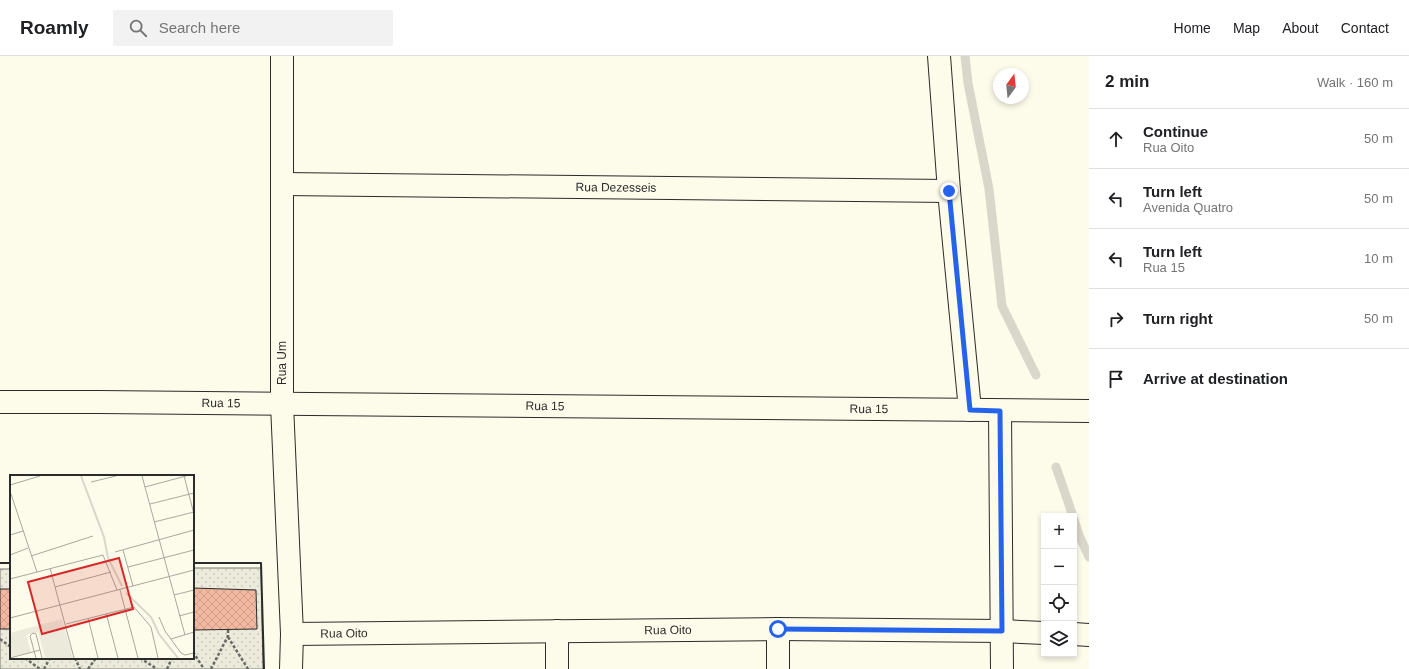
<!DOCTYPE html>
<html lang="en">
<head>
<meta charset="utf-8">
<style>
  :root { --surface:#fff; --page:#f2f2f2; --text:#202124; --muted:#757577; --line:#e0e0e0 }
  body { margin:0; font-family:Arial,sans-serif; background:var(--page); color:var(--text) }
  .controls { position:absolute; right:12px; bottom:12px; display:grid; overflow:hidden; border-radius:0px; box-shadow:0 2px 6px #0003 }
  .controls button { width:36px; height:36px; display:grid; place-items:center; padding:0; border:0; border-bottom:1px solid var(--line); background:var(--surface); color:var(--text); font:20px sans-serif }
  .compass { position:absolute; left:993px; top:12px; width:36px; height:36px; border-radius:50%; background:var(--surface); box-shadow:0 2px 6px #0003; rotate:15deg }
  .stop { position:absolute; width:12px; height:12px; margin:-9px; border:3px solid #2563eb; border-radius:50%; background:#fff }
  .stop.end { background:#2563eb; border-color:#fff; box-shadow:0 1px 4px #0008 }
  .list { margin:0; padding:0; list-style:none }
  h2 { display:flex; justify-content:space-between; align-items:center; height:52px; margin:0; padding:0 16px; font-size:17px }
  h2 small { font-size:13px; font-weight:400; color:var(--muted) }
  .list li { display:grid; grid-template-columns:26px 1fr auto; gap:12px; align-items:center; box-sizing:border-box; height:60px; padding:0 16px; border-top:1px solid var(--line) }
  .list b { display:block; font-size:15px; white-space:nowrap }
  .list p { margin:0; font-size:13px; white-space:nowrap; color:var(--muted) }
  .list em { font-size:13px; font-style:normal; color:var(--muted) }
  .icon { flex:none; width:22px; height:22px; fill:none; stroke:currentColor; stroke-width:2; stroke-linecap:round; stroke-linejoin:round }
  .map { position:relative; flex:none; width:1089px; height:613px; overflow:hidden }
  header { display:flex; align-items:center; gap:24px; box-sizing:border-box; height:56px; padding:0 20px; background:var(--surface); border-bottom:1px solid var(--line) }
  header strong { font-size:19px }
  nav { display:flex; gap:22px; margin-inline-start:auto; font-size:14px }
  .search { width:280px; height:36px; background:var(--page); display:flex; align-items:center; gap:10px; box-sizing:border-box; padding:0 14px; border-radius:0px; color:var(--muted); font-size:15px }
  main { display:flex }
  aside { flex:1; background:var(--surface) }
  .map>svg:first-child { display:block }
  .grass { fill:url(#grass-dots); stroke:#74746e }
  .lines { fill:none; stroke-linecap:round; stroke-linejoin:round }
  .stream { stroke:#d8d7c9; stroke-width:9 }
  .building { fill:url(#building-cross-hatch); stroke:#2b2b2b }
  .minor-casing { stroke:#2b2b2b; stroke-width:24 }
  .secondary-casing { stroke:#2b2b2b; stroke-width:24 }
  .path { stroke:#6a6964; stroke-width:2.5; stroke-dasharray:3 2; stroke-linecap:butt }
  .minor { stroke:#fdfbea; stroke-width:22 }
  .secondary { stroke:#fdfbea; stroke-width:22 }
  .wall { stroke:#2b2b2b; stroke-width:2 }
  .route { stroke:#2563eb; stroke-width:5 }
  .labels { text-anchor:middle; stroke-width:3; stroke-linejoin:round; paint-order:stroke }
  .street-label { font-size:12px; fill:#2b2b2b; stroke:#fdfbea }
  .inset-river { fill:none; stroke:#d8d7c9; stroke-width:2 }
  .inset-road { fill:none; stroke:#a9a89e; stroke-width:1 }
  .view { fill:#d62828; fill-opacity:0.15; stroke:#d62828; stroke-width:2 }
  .inset-edge { fill:none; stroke:#2b2b2b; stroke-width:2 }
</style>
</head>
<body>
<header>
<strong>Roamly</strong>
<div class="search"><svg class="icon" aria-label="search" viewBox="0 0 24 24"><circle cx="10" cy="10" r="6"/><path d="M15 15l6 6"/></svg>Search here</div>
<nav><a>Home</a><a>Map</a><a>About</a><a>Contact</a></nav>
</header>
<main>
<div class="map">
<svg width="1089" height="613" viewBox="0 0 1089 613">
  <defs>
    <pattern id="grass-dots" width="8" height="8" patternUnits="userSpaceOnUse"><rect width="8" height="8" fill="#ecebdb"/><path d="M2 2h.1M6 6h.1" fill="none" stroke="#cbcabc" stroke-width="1.8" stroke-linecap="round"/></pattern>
    <pattern id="building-cross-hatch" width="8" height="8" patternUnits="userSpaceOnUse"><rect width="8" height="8" fill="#f2b8a0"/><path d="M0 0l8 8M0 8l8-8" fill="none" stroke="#d09e8a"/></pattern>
  </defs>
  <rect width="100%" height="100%" fill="#fdfbea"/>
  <path class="grass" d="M193,512H261L263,613H0V513H11V602H193Z"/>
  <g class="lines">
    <path class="stream" d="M965,0L968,27L989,133L1002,250L1036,319
      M1056,411L1073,460
      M1074,464L1079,479L1089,501"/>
  </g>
  <path class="building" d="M193,532L256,534L257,573L193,574Z
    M0,533H11V573H0Z"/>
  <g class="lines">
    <g class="minor-casing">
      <g id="minor">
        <path d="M282,0V348L292,578L291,613"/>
        <path d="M939,0L949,135L970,354"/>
        <path id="s1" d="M283,128L949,135"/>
        <path d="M1000,355L1002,613"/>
        <path id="s2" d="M292,578L778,573L1002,575L1044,577"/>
        <path d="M1074,578L1089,579"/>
        <path d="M557,613V575"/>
        <path d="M778,613V573"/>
      </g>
    </g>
    <g class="secondary-casing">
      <g id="secondary">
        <path id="s3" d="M0,346H99L1089,355"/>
      </g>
    </g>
    <path class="path" d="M228,581L248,613
      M0,583L11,591
      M193,596L204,613
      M25,602L40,613
      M75,602L80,613
      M140,602L157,613
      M44,613L50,602
      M88,613L96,602
      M167,613L172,602
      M211,613L228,580V574"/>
    <use href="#minor" class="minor"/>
    <use href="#secondary" class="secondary"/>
    <path class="wall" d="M0,507H11
      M193,507H261L264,613"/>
  </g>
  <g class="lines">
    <path class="route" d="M778,573L1002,575L1000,355L970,354L949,135"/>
  </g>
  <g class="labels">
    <g class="street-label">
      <text dy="4" stroke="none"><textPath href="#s1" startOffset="333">Rua Dezesseis</textPath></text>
      <text transform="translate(282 307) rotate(-90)" y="4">Rua Um</text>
      <text dy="4" stroke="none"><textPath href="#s3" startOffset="221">Rua 15</textPath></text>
      <text dy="4" stroke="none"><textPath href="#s3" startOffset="545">Rua 15</textPath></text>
      <text dy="4" stroke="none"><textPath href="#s3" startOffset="869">Rua 15</textPath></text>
      <text dy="4" stroke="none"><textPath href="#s2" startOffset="376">Rua Oito</textPath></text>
      <text dy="4" stroke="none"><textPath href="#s2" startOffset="52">Rua Oito</textPath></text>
    </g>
  </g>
  <g transform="translate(10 419)">
    <rect width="184" height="184" fill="#fdfbea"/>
    <path d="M52,144L63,183H35L28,157L16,160L21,177L0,183V158Z" fill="#ecebdb"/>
    <path class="inset-river" d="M71,1L94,62L98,83L112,111M116,118L141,142L149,159L168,183"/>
    <path class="inset-road" d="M132,1L175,160M174,1L184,39M81,7L106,1M0,10L30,1M135,12L176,1M0,16L27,97M140,29L184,18M144,47L184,37M0,60L13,56M113,75L123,111M105,77L184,55M0,80L18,73M21,81L83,61M118,92L184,75M40,93L64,183M0,104L93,80L107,115M45,112L101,97M110,115L128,183M164,120L184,115M96,138L108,183M169,141L184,137M149,142L155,156L171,178L175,180L184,178M0,143L184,95M78,143L88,183M56,149L124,132L141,152L148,183M161,164L184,157M0,183L30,175M26,183L20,161L23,158L26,159L32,183"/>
    <path class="view" d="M109,83L123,134L32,159L18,107Z"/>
    <rect width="184" height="184" class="inset-edge"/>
  </g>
</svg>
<div class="controls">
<button>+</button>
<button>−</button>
<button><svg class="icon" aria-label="locate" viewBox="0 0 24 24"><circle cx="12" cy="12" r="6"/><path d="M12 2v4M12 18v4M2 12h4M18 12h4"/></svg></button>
<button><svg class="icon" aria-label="layers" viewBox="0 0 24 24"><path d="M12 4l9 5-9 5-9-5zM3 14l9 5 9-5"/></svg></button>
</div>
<svg class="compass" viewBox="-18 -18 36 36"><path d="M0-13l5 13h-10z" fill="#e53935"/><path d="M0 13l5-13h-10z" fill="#757577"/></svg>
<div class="stop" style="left:778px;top:573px"></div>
<div class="stop end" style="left:949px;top:135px"></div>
</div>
<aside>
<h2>2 min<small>Walk · 160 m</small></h2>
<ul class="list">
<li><svg class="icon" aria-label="ahead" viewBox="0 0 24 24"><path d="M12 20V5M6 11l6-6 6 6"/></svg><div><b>Continue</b><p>Rua Oito</p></div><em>50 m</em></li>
<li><svg class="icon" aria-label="left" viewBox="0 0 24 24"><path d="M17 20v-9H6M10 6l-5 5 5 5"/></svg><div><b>Turn left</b><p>Avenida Quatro</p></div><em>50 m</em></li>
<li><svg class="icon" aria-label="left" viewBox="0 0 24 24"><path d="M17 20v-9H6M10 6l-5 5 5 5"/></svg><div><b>Turn left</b><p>Rua 15</p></div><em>10 m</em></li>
<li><svg class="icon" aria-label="right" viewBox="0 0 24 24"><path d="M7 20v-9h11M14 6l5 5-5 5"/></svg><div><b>Turn right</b></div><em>50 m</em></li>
<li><svg class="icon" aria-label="arrive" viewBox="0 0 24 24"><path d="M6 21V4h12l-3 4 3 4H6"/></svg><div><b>Arrive at destination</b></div></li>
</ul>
</aside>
</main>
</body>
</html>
